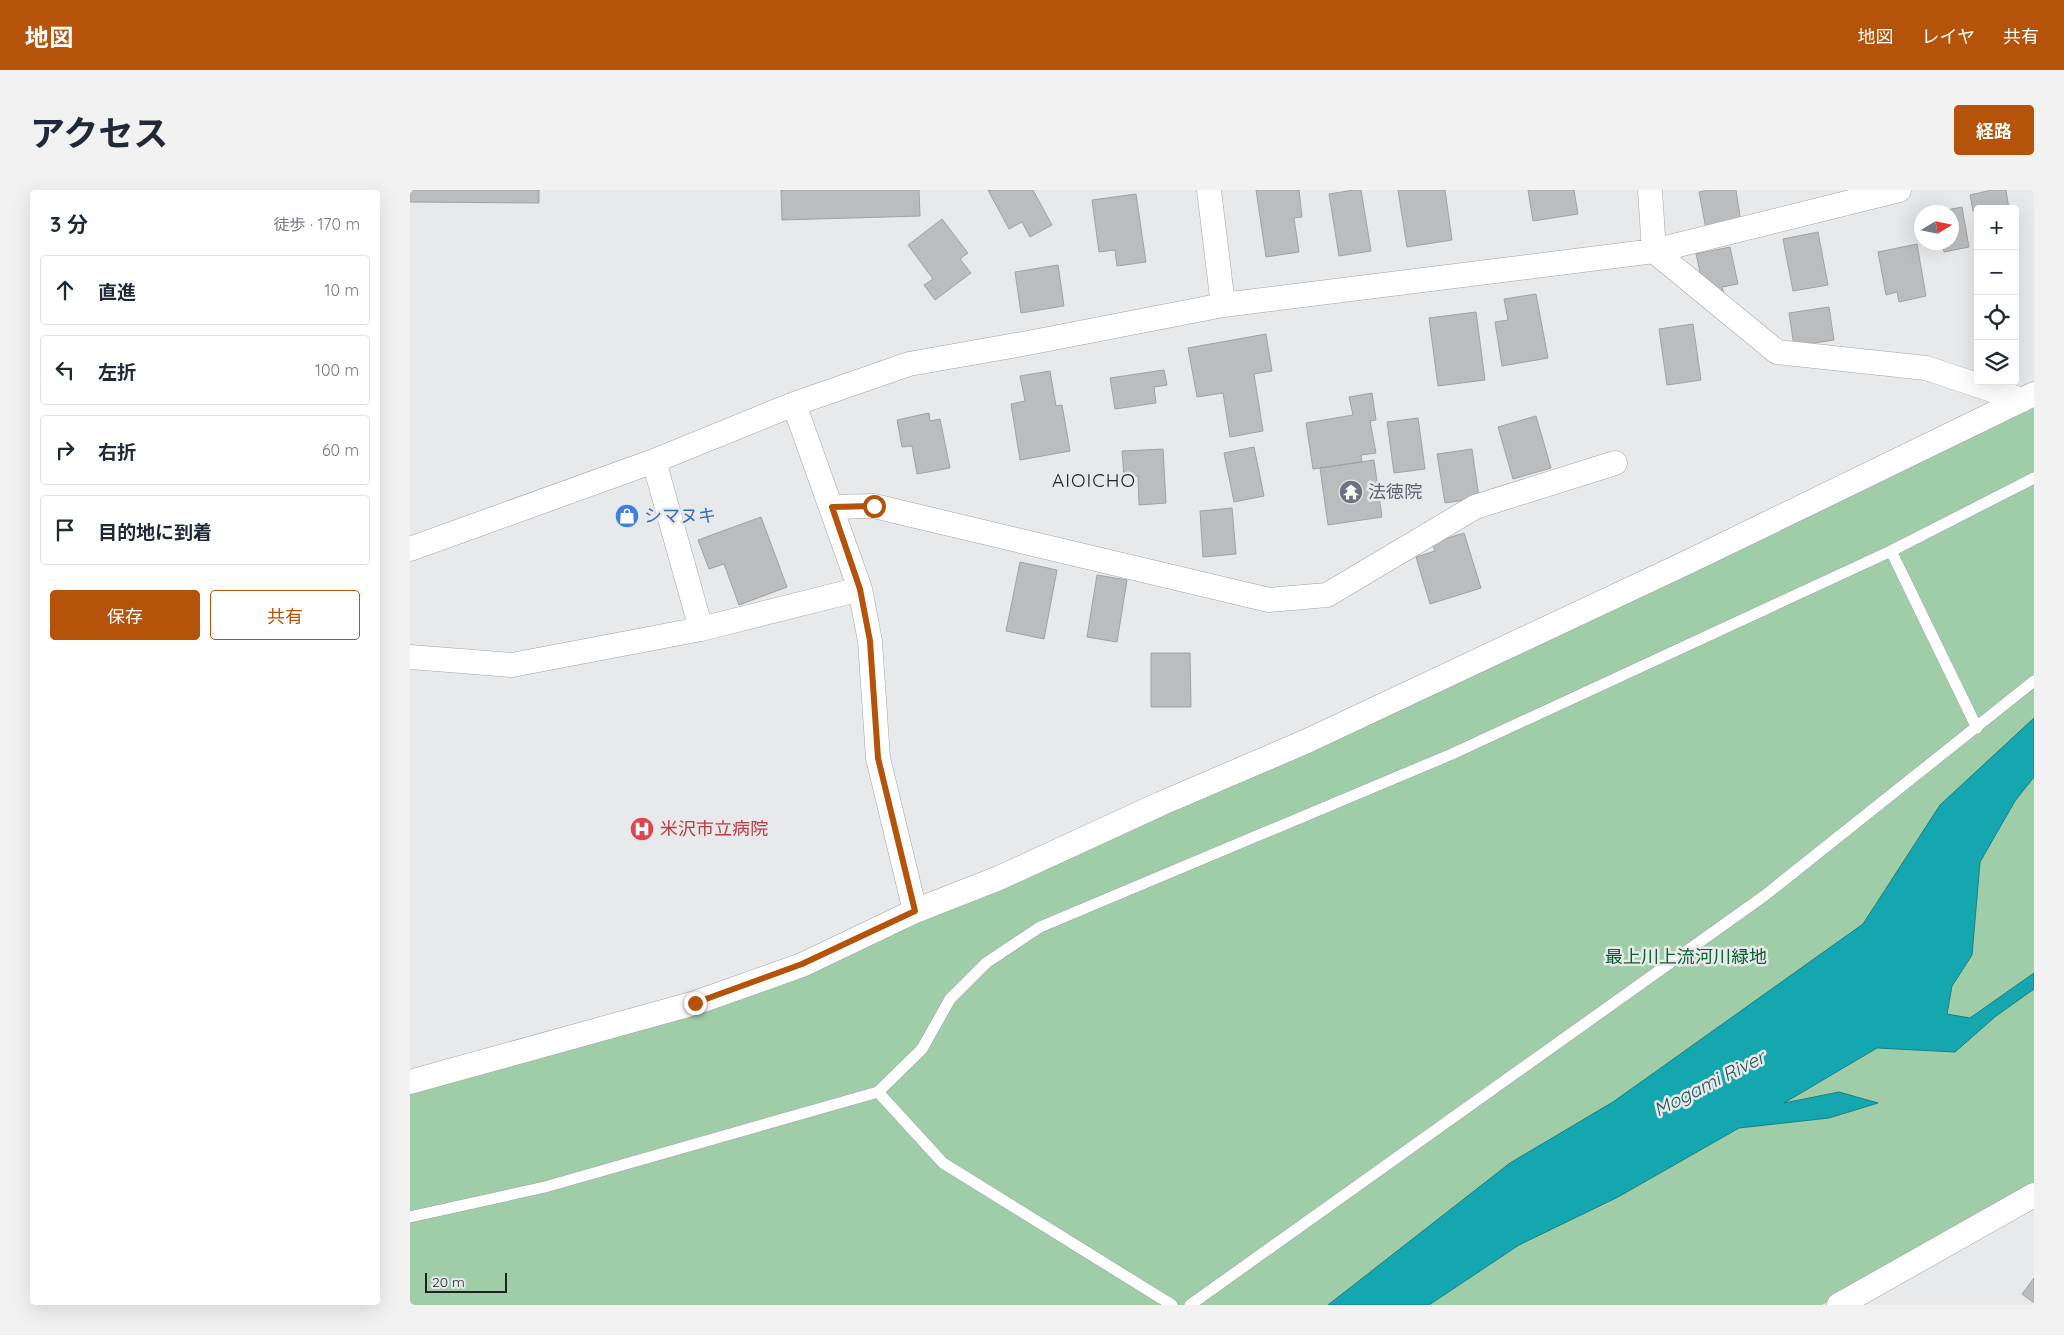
<!DOCTYPE html>
<html lang="ja">
<head>
<meta charset="utf-8">
<style>
  :root { --surface:#fff; --page:#f2f2f3; --text:#1f2937; --muted:#747a83; --line:#e0e1e3; --accent:#b45309 }
  body { margin:0; font-family:Quicksand,"Noto Sans JP",sans-serif; background:var(--page); color:var(--text) }
  .controls { position:absolute; right:15px; top:15px; display:grid; overflow:hidden; border-radius:5px; box-shadow:0 5px 20px #0002 }
  .controls button { width:45px; height:45px; display:grid; place-items:center; padding:0; border:0; border-bottom:1px solid var(--line); background:var(--surface); color:var(--text); font:25px sans-serif }
  .compass { position:absolute; left:1504px; top:15px; width:45px; height:45px; border-radius:50%; background:var(--surface); box-shadow:0 5px 20px #0002; rotate:80deg }
  .scale { position:absolute; left:15px; bottom:12px; width:82px; box-sizing:border-box; padding-left:5px; border:2px solid #202122; border-top:0; font-size:14px; line-height:18px; white-space:nowrap; color:#202122; -webkit-text-stroke:4px #e8e9eb; paint-order:stroke }
  .stop { position:absolute; width:15px; height:15px; margin:-11px; border:4px solid #b45309; border-radius:50%; background:#fff }
  .stop.end { background:#b45309; border-color:#fff; box-shadow:0 1px 5px #0008 }
  .list { margin:0; padding:0; list-style:none }
  h2 { display:flex; justify-content:space-between; align-items:center; height:65px; margin:0; padding:0 20px; font-size:21px }
  h2 small { font-size:16px; font-weight:400; color:var(--muted) }
  .list li { display:grid; grid-template-columns:32px 1fr auto; gap:15px; align-items:center; box-sizing:border-box; height:70px; margin:0 10px 10px; padding:0 10px; border:1px solid var(--line); border-radius:5px }
  .list b { display:block; font-size:19px; white-space:nowrap }
  .list em { font-size:16px; font-style:normal; color:var(--muted) }
  .actions { display:flex; gap:10px; padding:15px 20px }
  .actions a { flex:1; padding:11px 0; border:1px solid var(--accent); border-radius:5px; text-align:center; font-size:18px; color:var(--accent) }
  .actions .main { background:var(--accent); color:#fff }
  .icon { flex:none; width:28px; height:28px; fill:none; stroke:currentColor; stroke-width:2; stroke-linecap:round; stroke-linejoin:round }
  .map { position:relative; flex:none; width:1624px; height:1115px; overflow:hidden; border-radius:5px }
  header { display:flex; align-items:center; gap:30px; box-sizing:border-box; height:70px; padding:0 25px; background:var(--accent); color:#fff }
  header strong { font-size:24px }
  nav { display:flex; gap:28px; margin-inline-start:auto; font-size:18px }
  .intro { display:flex; align-items:center; justify-content:space-between; box-sizing:border-box; height:120px; padding:0 30px }
  h1 { margin:0; font-size:35px }
  .button { padding:12px 22px; border-radius:5px; background:var(--accent); color:#fff; font-size:18px; font-weight:700 }
  main { display:flex; gap:30px; padding:0 30px }
  aside { flex:1; background:var(--surface); border-radius:5px; box-shadow:0 5px 20px #0002 }
  .map>svg:first-child { display:block }
  .green { fill:#9fcda8 }
  .water { fill:#15a7af; stroke:#187f85 }
  .building { fill:#bbbcbe; stroke:#a0a1a3 }
  .lines { fill:none; stroke-linecap:round; stroke-linejoin:round }
  .service-casing { stroke:#a2a3a5; stroke-width:12 }
  .minor-casing { stroke:#a2a3a5; stroke-width:25 }
  .service { stroke:#fff; stroke-width:11 }
  .minor { stroke:#fff; stroke-width:24 }
  .route { stroke:#b45309; stroke-width:6 }
  .labels { text-anchor:middle; stroke-width:5; stroke-linejoin:round; paint-order:stroke }
  .worship-label { font-size:18px; fill:#5b616d; stroke:#e8e9eb; text-anchor:start }
  .shop-label { font-size:18px; fill:#366cbe; stroke:#e8e9eb; text-anchor:start }
  .health-label { font-size:18px; fill:#be3a42; stroke:#e8e9eb; text-anchor:start }
  .park-label { font-size:18px; fill:#0a602d; stroke:#e8e9eb }
  .neighbourhood-label { font-size:19px; letter-spacing:1px; fill:#202122; stroke:#e8e9eb }
  .water-label { font-size:19px; font-style:italic; fill:#1e5357; stroke:#e8e9eb }
</style>
</head>
<body>
<header>
<strong>地図</strong>
<nav><a>地図</a><a>レイヤ</a><a>共有</a></nav>
</header>
<div class="intro"><h1>アクセス</h1><a class="button">経路</a></div>
<main>
<aside>
<h2>3 分<small>徒歩 · 170 m</small></h2>
<ul class="list">
<li><svg class="icon" aria-label="ahead" viewBox="0 0 24 24"><path d="M12 20V5M6 11l6-6 6 6"/></svg><div><b>直進</b></div><em>10 m</em></li>
<li><svg class="icon" aria-label="left" viewBox="0 0 24 24"><path d="M17 20v-9H6M10 6l-5 5 5 5"/></svg><div><b>左折</b></div><em>100 m</em></li>
<li><svg class="icon" aria-label="right" viewBox="0 0 24 24"><path d="M7 20v-9h11M14 6l5 5-5 5"/></svg><div><b>右折</b></div><em>60 m</em></li>
<li><svg class="icon" aria-label="arrive" viewBox="0 0 24 24"><path d="M6 21V4h12l-3 4 3 4H6"/></svg><div><b>目的地に到着</b></div></li>
</ul>
<div class="actions"><a class="main">保存</a><a>共有</a></div>
</aside>
<div class="map">
<svg width="1624" height="1115" viewBox="0 0 1624 1115">
  <rect width="100%" height="100%" fill="#e8e9eb"/>
  <path class="green" d="M1624,218V998L1596,1015L1412,1115H0V900L287,818L1286,379Z"/>
  <path class="water" d="M1624,528V587L1605,611L1570,672L1562,765L1542,796L1537,824L1560,828L1624,783V799L1586,826L1545,862L1467,858L1374,913L1429,902L1468,913L1419,928L1329,938L1208,1007L1109,1055L1019,1115H918L1100,973L1203,912L1453,734L1530,615Z"/>
  <path class="building" d="M0,0H129V13L0,12Z
    M371,0H509L510,26L372,30Z
    M578,0H623L642,35L620,47L612,32L599,39Z
    M846,0H889L892,27L884,28L889,62L856,67Z
    M944,0H951L961,61L929,66L919,4Z
    M988,0H1035L1042,50L997,57Z
    M1118,0H1164L1168,24L1123,31Z
    M1299,0H1326L1331,33L1296,39L1289,2Z
    M1582,0H1596L1599,19L1563,21L1560,5Z
    M726,4L736,72L707,76L705,60L689,62L682,10Z
    M1552,17L1559,57L1534,62L1532,52H1542V22H1526Z
    M532,29L558,63L550,69L561,83L525,110L514,95L523,89L498,55Z
    M1408,42L1418,95L1383,101L1373,49Z
    M1507,54L1516,106L1489,112L1487,102L1476,105L1468,62Z
    M1320,57L1328,94L1312,97L1314,104L1293,95L1286,64Z
    M648,75L654,116L611,123L605,82Z
    M1126,104L1138,168L1092,176L1085,132L1098,130L1094,109Z
    M1419,117L1424,150L1384,156L1379,123Z
    M1066,122L1075,190L1028,196L1019,128Z
    M1283,134L1291,190L1257,195L1249,139Z
    M856,144L862,181L844,184L853,241L820,247L813,203L787,207L778,158Z
    M754,180L757,195L744,197L746,213L705,219L700,188Z
    M640,181L646,216L652,215L660,261L610,270L601,214L615,211L610,186Z
    M962,203L966,230L960,231L966,263L951,265L952,272L903,279L896,233L943,225L939,207Z
    M519,223L520,231L530,229L540,278L507,284L502,256L492,257L487,230Z
    M1126,226L1141,278L1103,289L1088,237Z
    M1008,228L1015,279L984,283L977,232Z
    M844,257L854,306L824,312L814,263Z
    M753,259L756,313L729,315L728,286H714L712,261Z
    M1062,259L1069,308L1035,313L1027,264Z
    M964,270L972,327L918,335L910,278Z
    M822,318L826,364L793,367L790,321Z
    M351,327L377,397L329,415L314,374L299,379L288,350Z
    M1054,343L1071,398L1020,414L1006,367L1025,361L1022,353Z
    M610,372L647,380L634,449L596,441Z
    M687,385L717,390L707,452L677,447Z
    M741,463H780L781,517H741Z
    M1624,1088V1113L1612,1104Z"/>
  <g class="lines">
    <g class="service-casing">
      <path id="service" d="M1481,361L1567,538
        M468,902L533,973L762,1115
        M0,1027L135,997L468,902L512,859L540,809L576,773L630,737L1042,564L1481,361L1624,288
        M780,1115L1354,706L1624,491"/>
    </g>
    <g class="minor-casing">
      <path id="minor" d="M799,0L813,115
        M1240,0L1244,61L1367,162L1516,178L1612,210
        M384,214L450,399L460,451L468,568L505,721
        M244,271L291,439L450,399
        M422,317L464,316L859,410L917,405L1065,317L1205,273
        M0,359L244,271L384,214L499,174L618,153L813,115L1244,61L1489,0
        M0,467L102,475L291,439
        M0,892L285,813L392,775L505,721L589,688L750,614L897,551L1280,371L1624,204
        M1429,1115L1624,1005"/>
    </g>
    <use href="#service" class="service"/>
    <use href="#minor" class="minor"/>
  </g>
  <g class="lines">
    <path class="route" d="M285,813L392,774L505,721L468,568L460,451L450,399L422,317L464,316"/>
  </g>
  <defs>
    <g id="temple-disc" transform="scale(1.25)"><circle r="9.5" fill="#6b7280" stroke="#e8e9eb"/><path d="M0-6L5-2H3V0L6.5 2.5H4V6H1.5V3h-3V6H-4V2.5H-6.5L-3 0V-2H-5Z" fill="#fff"/></g>
    <g id="shop-disc" transform="scale(1.25)"><circle r="9.5" fill="#3f7fe0" stroke="#e8e9eb"/><path d="M-5-2.5h2.3a2.7 3.5 0 0 1 5.4 0H5L5.5 6h-11ZM-1.5-2.5h3a1.5 2.3 0 0 0-3 0Z" fill="#fff"/></g>
    <g id="hospital-disc" transform="scale(1.25)"><circle r="9.5" fill="#e0444e" stroke="#e8e9eb"/><path d="M-5-5h3v3.5h4V-5h3V5h-3V1.5h-4V5h-3Z" fill="#fff"/></g>
  </defs>
  <g fill-rule="evenodd">
    <use href="#temple-disc" x="941" y="302"/>
    <use href="#shop-disc" x="217" y="326"/>
    <use href="#hospital-disc" x="232" y="639"/>
  </g>
  <g class="labels">
    <g class="worship-label">
      <text x="958" y="308">法徳院</text>
    </g>
    <g class="shop-label">
      <text x="234" y="332">シマヌキ</text>
    </g>
    <g class="health-label">
      <text x="250" y="645">米沢市立病院</text>
    </g>
    <g class="park-label">
      <text x="1276" y="773">最上川上流河川緑地</text>
    </g>
    <g class="neighbourhood-label">
      <text x="684" y="297">AIOICHO</text>
    </g>
    <g class="water-label">
      <text transform="translate(1299 893) rotate(-27)" y="7">Mogami River</text>
    </g>
  </g>
</svg>
<div class="controls">
<button>+</button>
<button>−</button>
<button><svg class="icon" aria-label="locate" viewBox="0 0 24 24"><circle cx="12" cy="12" r="6"/><path d="M12 2v4M12 18v4M2 12h4M18 12h4"/></svg></button>
<button><svg class="icon" aria-label="layers" viewBox="0 0 24 24"><path d="M12 4l9 5-9 5-9-5zM3 14l9 5 9-5"/></svg></button>
</div>
<svg class="compass" viewBox="-18 -18 36 36"><path d="M0-13l5 13h-10z" fill="#e53935"/><path d="M0 13l5-13h-10z" fill="#747a83"/></svg>
<div class="scale">20 m</div>
<div class="stop" style="left:464px;top:316px"></div>
<div class="stop end" style="left:285px;top:813px"></div>
</div>
</main>
</body>
</html>
